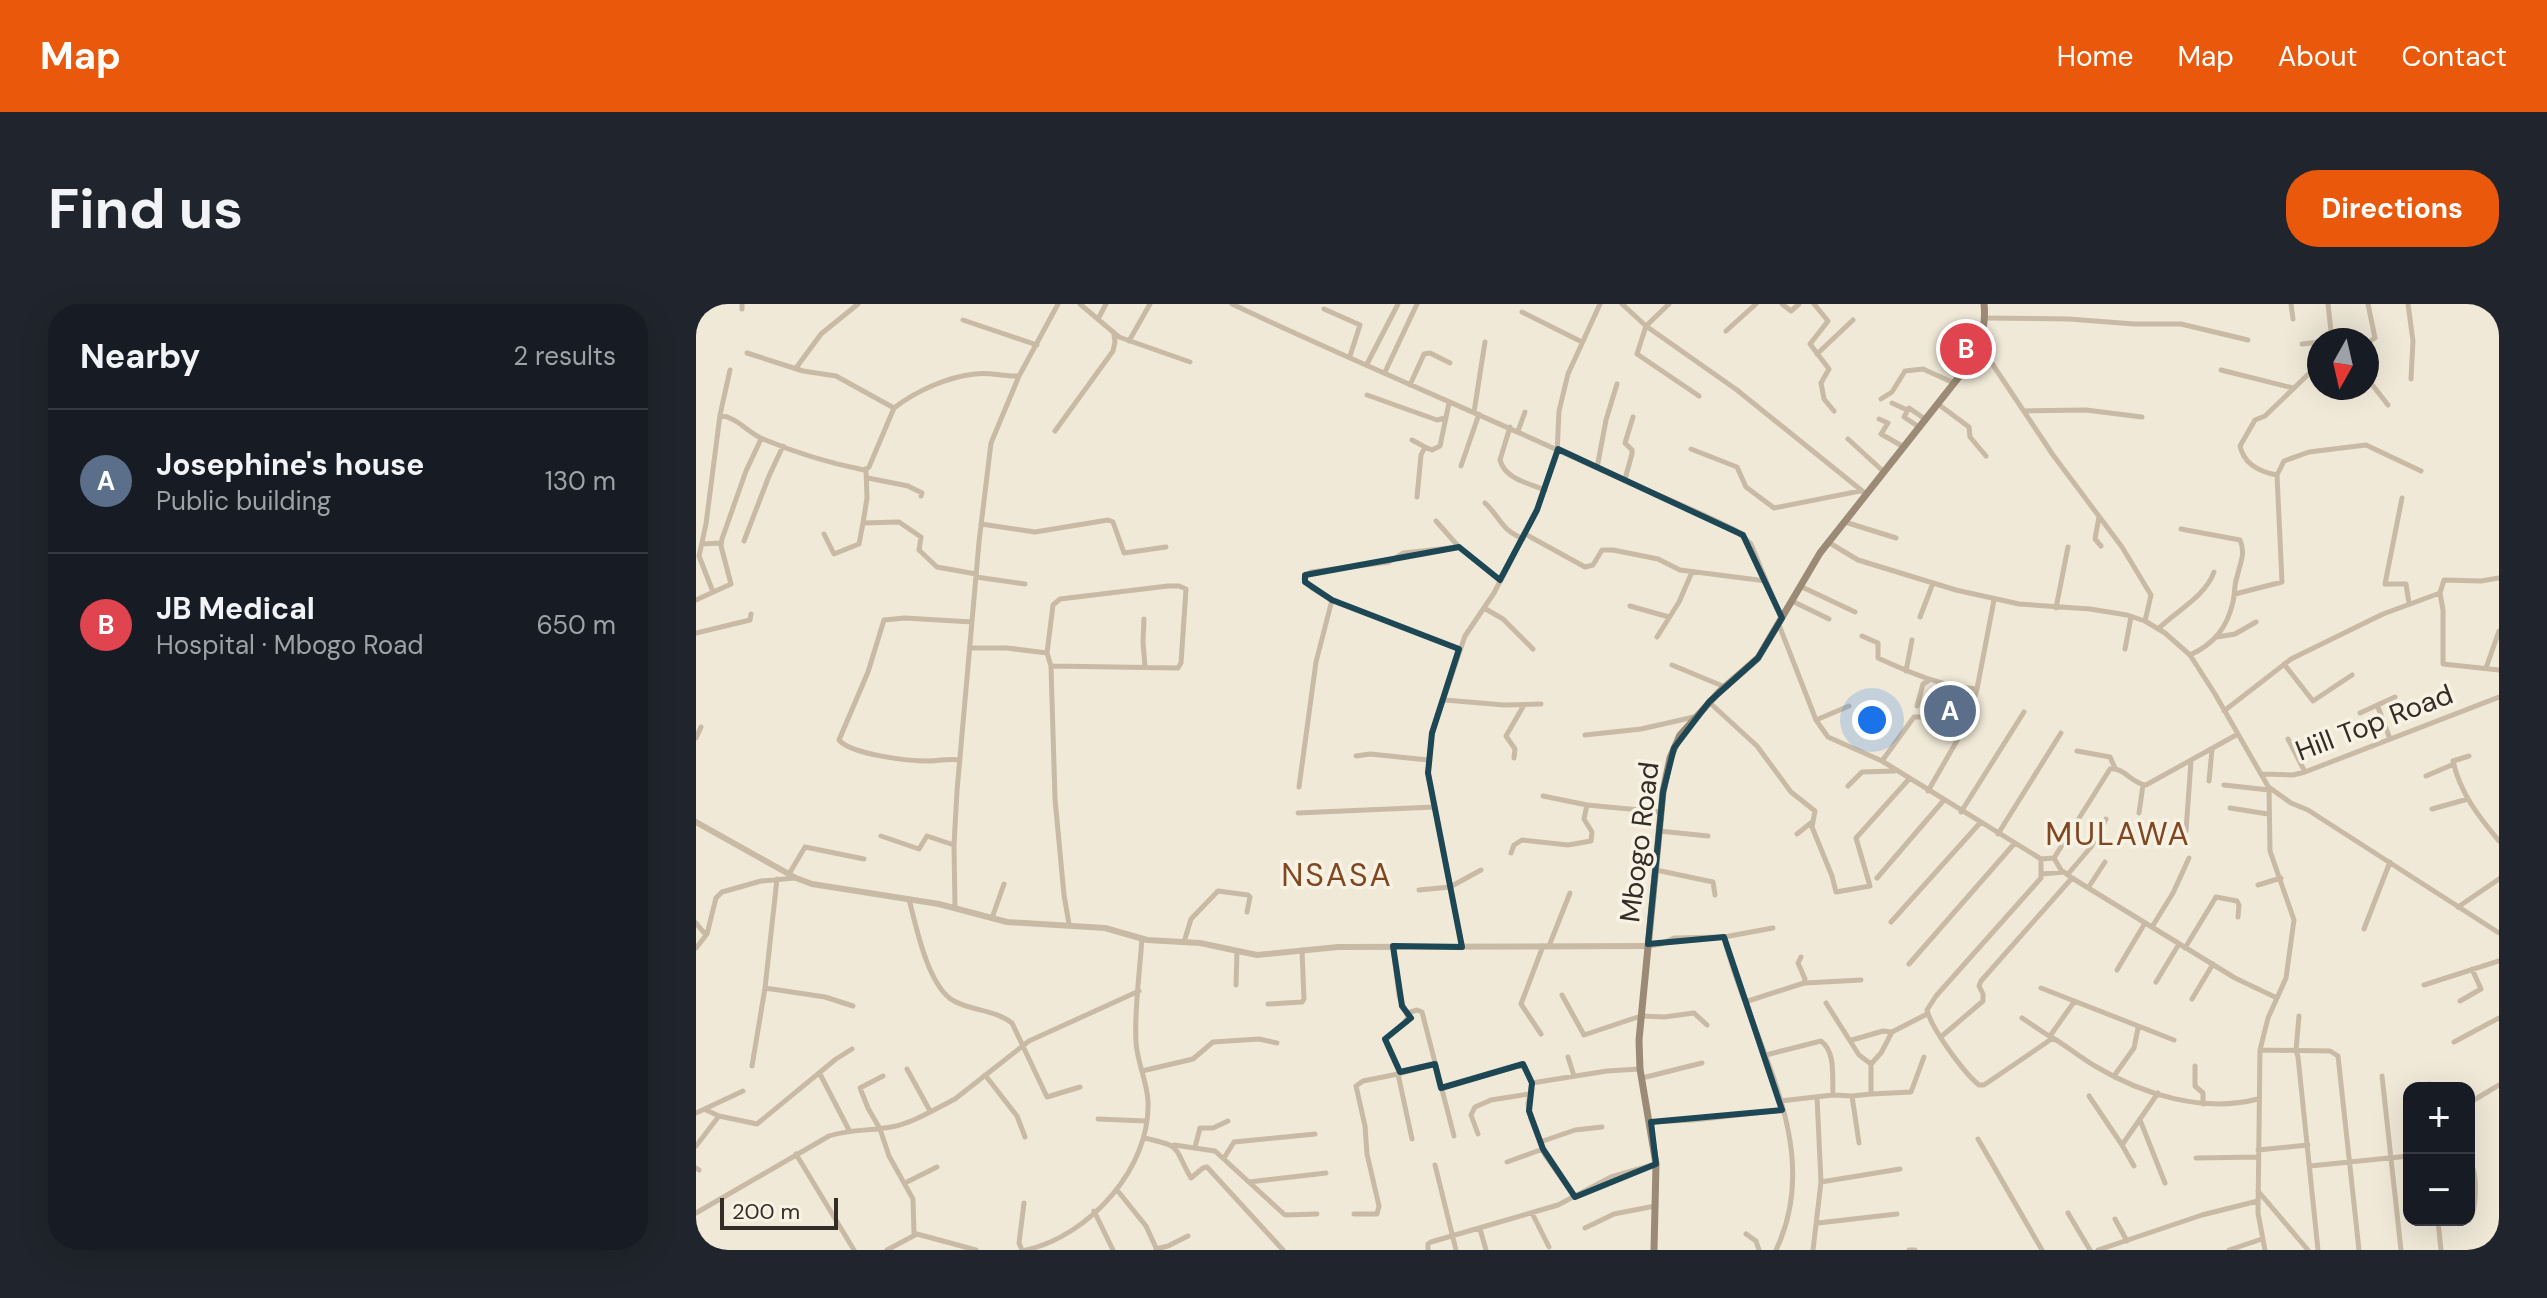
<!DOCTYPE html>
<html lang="en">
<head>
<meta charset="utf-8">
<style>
  :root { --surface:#171b24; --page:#20242c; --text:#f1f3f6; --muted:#9ea1a6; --line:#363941; --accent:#ea580c }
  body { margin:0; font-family:"DM Sans",sans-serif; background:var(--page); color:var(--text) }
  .controls { position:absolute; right:24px; bottom:24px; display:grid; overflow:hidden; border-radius:16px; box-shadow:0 8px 32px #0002 }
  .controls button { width:72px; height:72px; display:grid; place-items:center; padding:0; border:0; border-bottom:2px solid var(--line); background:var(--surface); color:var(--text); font:40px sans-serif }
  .compass { position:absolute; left:1611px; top:24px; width:72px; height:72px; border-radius:50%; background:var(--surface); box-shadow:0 8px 32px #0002; rotate:188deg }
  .scale { position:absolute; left:24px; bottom:20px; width:118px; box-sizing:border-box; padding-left:8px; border:4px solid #342c26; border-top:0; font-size:22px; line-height:28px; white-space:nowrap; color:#342c26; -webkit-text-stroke:6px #f8f2e4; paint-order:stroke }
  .you { position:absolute; left:1176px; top:416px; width:28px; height:28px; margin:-20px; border:6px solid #fff; border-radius:50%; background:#1a73e8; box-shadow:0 0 0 12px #1a73e833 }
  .badge { display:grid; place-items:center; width:52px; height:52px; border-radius:50%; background:var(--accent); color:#fff; font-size:26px; font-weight:700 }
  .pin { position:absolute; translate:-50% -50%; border:4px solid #fff; box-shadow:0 2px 8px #0006 }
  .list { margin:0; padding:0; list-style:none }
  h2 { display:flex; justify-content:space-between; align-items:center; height:104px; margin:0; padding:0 32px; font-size:34px }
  h2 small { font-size:26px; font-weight:400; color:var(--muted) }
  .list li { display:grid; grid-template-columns:52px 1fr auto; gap:24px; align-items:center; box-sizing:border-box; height:144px; padding:0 32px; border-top:2px solid var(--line) }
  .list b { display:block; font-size:30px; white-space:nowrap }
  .list p { margin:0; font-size:26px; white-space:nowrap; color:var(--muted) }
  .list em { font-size:26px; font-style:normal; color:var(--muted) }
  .map { position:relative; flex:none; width:1803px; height:946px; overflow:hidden; border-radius:32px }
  header { display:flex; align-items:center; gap:48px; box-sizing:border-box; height:112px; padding:0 40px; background:var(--accent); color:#fff }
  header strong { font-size:38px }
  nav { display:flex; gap:44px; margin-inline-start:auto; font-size:28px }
  .intro { display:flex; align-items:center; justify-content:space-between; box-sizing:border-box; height:192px; padding:0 48px }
  h1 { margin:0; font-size:56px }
  .button { padding:20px 36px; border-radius:32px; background:var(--accent); color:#fff; font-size:28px; font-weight:700 }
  main { display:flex; gap:48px; padding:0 48px }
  aside { flex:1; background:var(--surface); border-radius:32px; box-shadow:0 8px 32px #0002 }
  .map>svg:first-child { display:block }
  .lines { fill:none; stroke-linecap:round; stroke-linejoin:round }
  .minor { stroke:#c8baa5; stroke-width:5 }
  .tertiary { stroke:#c8baa5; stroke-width:6 }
  .secondary { stroke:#9b8a76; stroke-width:7 }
  .marked { fill:none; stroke:#1d4754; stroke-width:6; stroke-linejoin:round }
  .labels { text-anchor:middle; stroke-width:7; stroke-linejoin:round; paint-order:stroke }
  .street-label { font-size:28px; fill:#342c26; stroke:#f8f2e4 }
  .quarter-label { font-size:32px; letter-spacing:2px; fill:#814721; stroke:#f8f2e4 }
</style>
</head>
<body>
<header>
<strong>Map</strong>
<nav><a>Home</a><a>Map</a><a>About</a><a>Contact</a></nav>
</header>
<div class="intro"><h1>Find us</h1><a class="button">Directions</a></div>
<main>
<aside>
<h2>Nearby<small>2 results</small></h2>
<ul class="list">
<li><span class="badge" style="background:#5c6f8a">A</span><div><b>Josephine's house</b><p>Public building</p></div><em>130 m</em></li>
<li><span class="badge" style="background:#e0444e">B</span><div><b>JB Medical</b><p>Hospital · Mbogo Road</p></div><em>650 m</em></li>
</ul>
</aside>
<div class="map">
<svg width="1803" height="946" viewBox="0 0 1803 946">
  <rect width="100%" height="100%" fill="#f0e9d8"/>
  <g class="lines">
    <path class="minor" d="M46,0V5
      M384,0L423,33L494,58
      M536,0C656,57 780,108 901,164C947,185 994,203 1039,226L1055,240L1085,313
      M926,0L950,22L973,0
      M1086,0L1095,7L1103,0
      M1118,0L1132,17L1114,40L1133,65L1125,79L1128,95L1138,107
      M1595,0L1597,15
      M1632,0L1636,36
      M1712,0L1717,37L1715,75
      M628,5L664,21L654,52
      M826,8L886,38
      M1289,14L1373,15L1438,20H1485L1552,36
      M402,15L410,0
      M267,16L341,41
      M1030,27L1060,0
      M433,37L454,0
      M1671,39L1679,34L1672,0
      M1283,40L1357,151L1426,243L1455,291L1449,317
      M1606,40L1623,38
      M51,49L107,67L140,72L198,104C220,87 251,73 279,70C294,68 309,73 323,72
      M1121,50L1157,16
      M671,60L702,0
      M100,64L125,30L162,0
      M1525,66L1597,84
      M689,68L721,0
      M1671,74L1692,101
      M714,81L728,50L734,49L754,59
      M671,91L741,116L749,114
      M1003,92L941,50L950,22L1041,86L1170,190
      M1185,95L1196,88L1209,67L1227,65L1258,79
      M1196,99L1211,106
      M1242,100L1273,123L1274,133L1290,152
      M1328,107L1390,106L1446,113
      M778,108L789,38
      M24,111L34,66
      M1183,115L1192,119L1185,130L1208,143
      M814,123L804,156C809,175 832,179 849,186
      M1223,123L1208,113L1213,104L1229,115
      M359,127L417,47L419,38L418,31
      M822,127L829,108
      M1152,135L1188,168
      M716,136L729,143
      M995,145L1041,163L1050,183L1078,204L1164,187
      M765,162L783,110
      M901,164L910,116L921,80
      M170,166L171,194L167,219L203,218L225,233L223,246L241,263L280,270
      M1581,171C1564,168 1548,160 1544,142L1559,116L1569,112L1623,60
      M172,174L212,182L226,189L225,192
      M929,175L936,150V146L929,139L937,113
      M721,193L725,151L729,143L736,146L744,142L753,99
      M1706,194L1689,280H1710L1713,299
      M789,199C806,215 803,224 827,235
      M1403,213L1399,235L1405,242
      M740,217L763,243L804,276
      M1149,218L1200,234
      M285,220L339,228L412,216L417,218L428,249L470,243
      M1485,225L1544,236C1550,250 1544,259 1541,273C1538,281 1539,290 1537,298C1531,324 1518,340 1494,351
      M128,230L138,250L163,240L167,219
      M829,230L889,263L897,261L906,246H917L962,255L984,266L1070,277
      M48,237L73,172L87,142
      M1132,238L1162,256L1260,286L1323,300L1394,305L1431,311L1449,317L1469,329L1494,351L1519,390L1573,484L1574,547L1598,616L1590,674L1572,714L1564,746L1562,909L1569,946
      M6,240L25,239
      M763,243L707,249L693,258L615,268L608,275L616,284L636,296L764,345
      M280,273L329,280
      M1104,282L1159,308
      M17,288L3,252L10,220L24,111C42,114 51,128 67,135C100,149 133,159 168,166L173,163L198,104
      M1744,289L1747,306V360L1803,366
      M1539,290L1586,278L1581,171L1588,157L1613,148L1670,141L1725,167
      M0,296L35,280L25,242L26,235L50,167L65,135
      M1096,297L1133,315
      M934,302L973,313
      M788,304L807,315L837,345
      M1360,304L1372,243
      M1224,313L1237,279
      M448,315L447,338L449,363
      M1083,321L1120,416L1132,433L1186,457L1345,555L1358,554L1365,566L1376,574L1539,674L1581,694
      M1462,325C1480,307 1509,293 1518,268
      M0,329L54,316L55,310
      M1166,332L1182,339V354C1215,369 1244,382 1281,385
      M961,333L983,298L996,268
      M1521,333L1539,330L1560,318
      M274,344H311L351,349
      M1429,345L1435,313
      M1588,360L1617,397L1656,371
      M976,361L1029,383
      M355,362L482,364L485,359L490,285L483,282H472L364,295L357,301L351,349L355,362L359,495L368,591L373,620
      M1790,364L1803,327
      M1210,367L1216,336
      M749,396L808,401L845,400
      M1013,398L1061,442L1095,488L1119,507L1116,523L1136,572L1140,588L1174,582L1160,534L1213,475
      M1221,402L1227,380L1232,377
      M1682,403L1694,435
      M1528,407L1595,355L1687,310L1744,289L1748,276L1785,277L1803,274
      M1664,409L1699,393
      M1120,416L1153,402
      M889,431L945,425L998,413
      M0,434L5,423
      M1592,435L1609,468
      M1381,447L1414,453L1419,464
      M660,452L674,450L732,456
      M1773,452L1757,457C1764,489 1783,513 1803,537
      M818,454L819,445L810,432L828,401
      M264,456C252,454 245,457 233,457C213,457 156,451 143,436L172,368L188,316L209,314L276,318
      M1186,457L1218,413H1240
      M1566,470L1597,471L1609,468L1803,393
      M1730,472L1758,460
      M1513,477L1516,446
      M1528,481L1573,486
      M1152,482L1166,468L1199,467
      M603,483L620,358L636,296
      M1574,484L1595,499L1612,506L1803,629
      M1232,487L1270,421L1281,385L1298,296
      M847,492L891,501L965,508
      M1534,504L1572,510
      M1736,505L1772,495
      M1265,508L1328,408
      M602,509L738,503
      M1443,509L1447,481
      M963,527L1012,532
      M1490,527L1495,457
      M1101,530L1116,518
      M1302,530L1365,429
      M185,532L223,545L231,532L258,541
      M815,549L818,541L826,536L872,541L895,537L896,528L888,515L891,501
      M1358,554L1414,465C1428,463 1436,480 1450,481L1542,430
      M1345,555V574L1240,692L1231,706C1235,724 1268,769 1283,781H1288L1357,734C1372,743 1385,754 1399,762C1447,791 1508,809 1562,795
      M960,566L1017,578L1019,591
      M93,570L109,543L168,555
      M1346,570L1368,568
      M1372,570L1395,543L1410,515
      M1181,574L1248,496
      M1562,581L1585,574
      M1392,584L1409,558
      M723,586L754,583L785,566
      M213,595C220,622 232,683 258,697C276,707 300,706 316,719L351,793L384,783
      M259,603L258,541L261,487L283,238L295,139L323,72L362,0
      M1762,603L1803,575
      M296,614L308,580
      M1195,618L1284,519
      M0,619L10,631
      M1456,623L1477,589L1493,554
      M1668,625L1694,558
      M1028,633C1052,734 1131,840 1080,946
      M488,638L495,615L522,587L552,591L554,593L551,608
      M697,642L703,692L712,713L708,719L689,735L704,768
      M853,642L874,589
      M953,642L965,640L978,634L1028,633L1077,624
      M766,643L732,469L736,429L769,332L798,289L841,206L861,149L863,107L872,70L904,0
      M0,644L11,630L20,594L26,588L65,577L99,574
      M1489,644L1520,593L1541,597L1543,601L1542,613
      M1213,660L1318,540
      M1421,666L1449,619
      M1460,678L1483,640
      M1109,679L1165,676
      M540,681L541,647
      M1728,681L1803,657
      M69,684L129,693L157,702
      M1345,684L1478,736
      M866,691L888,731L945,712L968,713L998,709L1011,721
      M1496,695L1517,660
      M1764,697L1785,685L1776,665
      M1049,698L1108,679L1109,675L1102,659L1105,653
      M1130,699L1163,751L1175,760
      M572,700L606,698L608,695L606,646
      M711,709L721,706L726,708L758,832
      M1603,712L1600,746L1602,753L1622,946
      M1326,714L1356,734
      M845,730L825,700L847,642
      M1246,732L1287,697V690L1283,682L1285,677L1376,574
      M1354,732L1378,698
      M1156,736L1187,727L1195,728
      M1758,738L1803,714
      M1564,746L1634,747L1642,752L1663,946
      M1070,751L1125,737C1140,748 1136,773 1137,791
      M872,753L878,772
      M56,762L69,684L81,575
      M1499,762V782L1507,789V800
      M211,765L234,807
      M446,767L497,755L517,738L563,735L581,739
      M124,770L153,826
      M289,771L321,812L329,833
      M187,772L164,784L172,804L184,825L193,852L217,895L218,930
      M1418,772L1438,744L1442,724
      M1686,772L1705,946
      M946,774L1006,759
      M836,779L911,767L944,765
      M1733,780L1734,784
      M745,784L821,762L829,763L836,779L832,800L835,815L849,851L879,893
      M1175,790L1215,788L1228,753
      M1156,792L1175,790V760L1185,749L1196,728L1231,710
      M1393,792L1426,841
      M1084,797L1137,791L1156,792L1163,839
      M1773,799L1803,781
      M10,806L23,812L61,820L140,755L156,745
      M0,809L47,787
      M402,815L450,817
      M1444,816L1469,879
      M954,818L998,816L1086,806
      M782,830L775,811L779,803L795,796L833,790
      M448,834C487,842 477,843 495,874L507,864L511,863L587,946
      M716,835L702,770L739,760
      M1282,835L1346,946
      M844,838L879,826L906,823
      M478,841L519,847L589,911L621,910
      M0,842L23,812
      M499,843L504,824H517L532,817
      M1562,846L1612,841
      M100,850L158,946
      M528,854L538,838L619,830
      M1500,854L1562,853
      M1773,857C1782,867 1781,905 1773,916
      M811,858L847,845
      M739,861L760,946
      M1438,862L1426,841L1462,789
      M1614,862L1713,852
      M0,864L3,866
      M553,878L630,869
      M1125,878L1204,865
      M209,879L241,863
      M421,886L450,922L461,946
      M1562,887L1612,946
      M398,907L417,946
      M0,909L133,832C154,825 174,827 195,823C217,819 239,805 259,795L333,737L443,687
      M836,909L853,943
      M1372,909L1394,946
      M658,910H681L683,902L671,850L669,822L660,782L667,777L702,770
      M1419,915L1431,937
      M1742,917L1745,946
      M1122,919L1201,910
      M1743,919L1772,916
      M889,924L918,910L959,902
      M784,925L790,946
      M1050,930L1060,937L1063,946
      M460,945L472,942L492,932
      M191,946L221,930L280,946
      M326,946L323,939L328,899
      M330,946C393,932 455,864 452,797C451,777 441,758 440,738C438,707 444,666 446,634
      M732,946V940L735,938L862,901L915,873L960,860
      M1117,946L1125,878L1121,793
      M1213,946H1219
      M1402,946L1506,911L1562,897
      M1533,946L1566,935"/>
    <path class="tertiary" d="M0,518L100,574L116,580L243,600L311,618L409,624L451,636L504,639L561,651L642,643L952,642"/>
    <path class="secondary" d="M958,946L960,860L944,765L943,736L967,488L974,454L984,431L1022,389L1062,354L1124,249L1266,69C1281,47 1291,27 1288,0"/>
  </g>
  <path class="marked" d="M862,145L1047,231L1086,314L1062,354L1013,398L978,444L967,488L952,640L1028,633L1086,806L955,818L960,860L879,893L847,845L833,807L836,779L827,760L745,784L739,760L704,768L689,735L715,714L706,702L697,642L766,643L732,469L736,429L763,345L636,296L609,278V271L763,243L804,276L841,206Z"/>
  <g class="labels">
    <g class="street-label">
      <text transform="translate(1678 418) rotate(-21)" y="10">Hill Top Road</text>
      <text transform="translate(943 538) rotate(-83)" y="10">Mbogo Road</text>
    </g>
    <g class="quarter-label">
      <text x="1422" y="541">MULAWA</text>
      <text x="641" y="582">NSASA</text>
    </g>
  </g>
</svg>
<div class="controls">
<button>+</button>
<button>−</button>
</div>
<svg class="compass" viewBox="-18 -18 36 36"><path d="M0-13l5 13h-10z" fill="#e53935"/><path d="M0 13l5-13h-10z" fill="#9ea1a6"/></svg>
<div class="scale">200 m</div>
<div class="you"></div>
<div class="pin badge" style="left:1254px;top:407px;background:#5c6f8a">A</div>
<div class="pin badge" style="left:1270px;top:45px;background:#e0444e">B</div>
</div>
</main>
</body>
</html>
